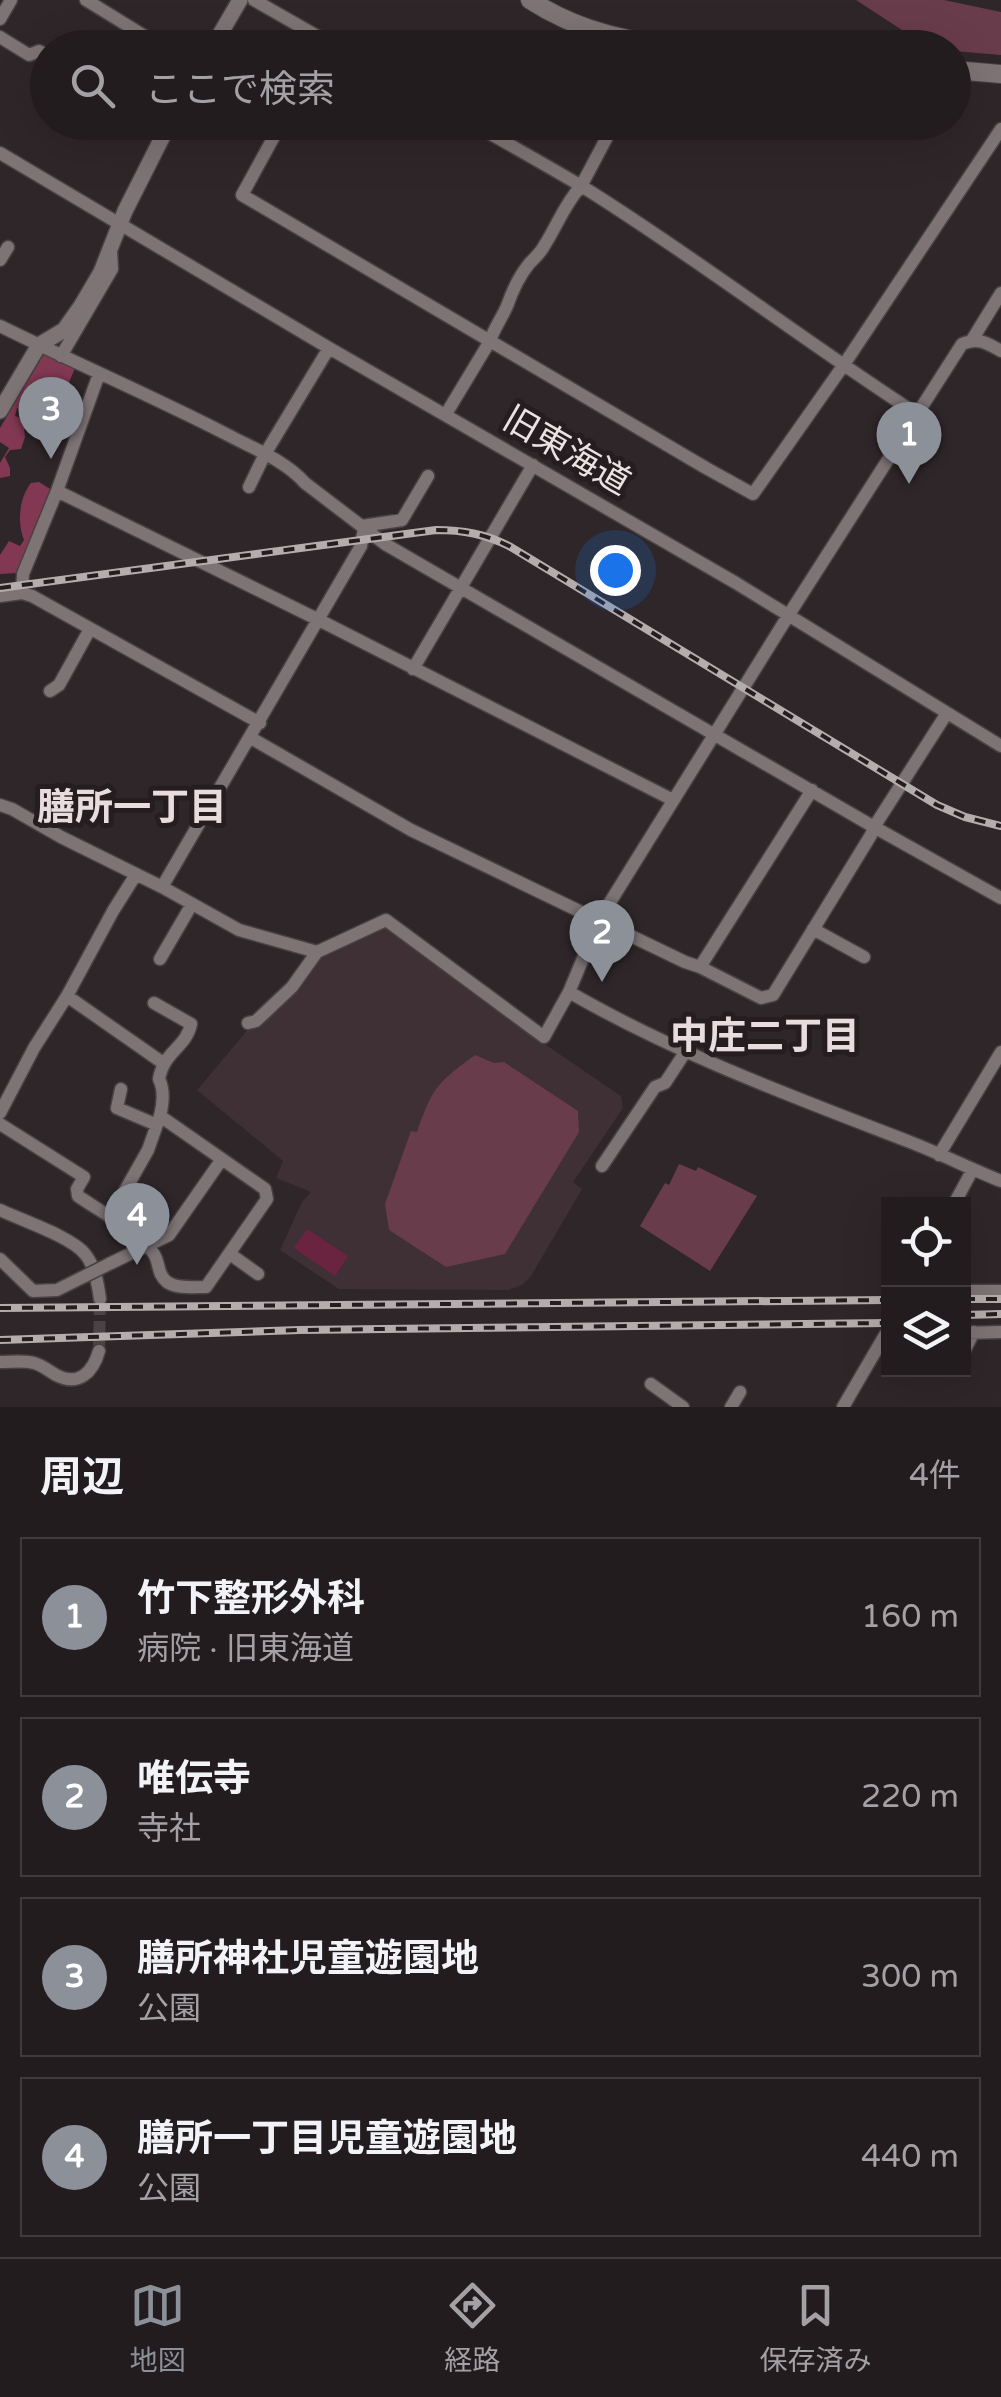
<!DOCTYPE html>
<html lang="ja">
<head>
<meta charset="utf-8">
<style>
  :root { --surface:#231c1f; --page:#2b2528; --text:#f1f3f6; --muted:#a3a1a4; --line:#403a3d; --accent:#8c9099 }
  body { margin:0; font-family:"Varela Round","Noto Sans JP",sans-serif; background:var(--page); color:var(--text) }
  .controls { position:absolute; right:30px; bottom:30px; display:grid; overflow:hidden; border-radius:0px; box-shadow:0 10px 40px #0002 }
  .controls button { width:90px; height:90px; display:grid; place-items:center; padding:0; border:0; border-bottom:2px solid var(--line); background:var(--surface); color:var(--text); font:50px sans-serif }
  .you { position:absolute; left:615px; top:570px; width:35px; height:35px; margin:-25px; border:8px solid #fff; border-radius:50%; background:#1a73e8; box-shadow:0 0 0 15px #1a73e833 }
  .badge { display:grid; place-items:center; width:65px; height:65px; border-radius:50%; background:var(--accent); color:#fff; font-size:32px; font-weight:700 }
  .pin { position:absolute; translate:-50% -82px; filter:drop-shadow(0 2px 5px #0008) }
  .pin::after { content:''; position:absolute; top:52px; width:35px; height:30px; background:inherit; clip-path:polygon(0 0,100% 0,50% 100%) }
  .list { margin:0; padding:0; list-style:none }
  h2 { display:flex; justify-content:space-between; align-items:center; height:130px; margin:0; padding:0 40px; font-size:42px }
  h2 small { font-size:32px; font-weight:400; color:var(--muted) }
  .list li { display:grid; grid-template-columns:65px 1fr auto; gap:30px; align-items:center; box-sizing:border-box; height:160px; margin:0 20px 20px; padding:0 20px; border:2px solid var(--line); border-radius:0px }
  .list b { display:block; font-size:38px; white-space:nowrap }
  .list p { margin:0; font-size:32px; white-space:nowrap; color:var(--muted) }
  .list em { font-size:32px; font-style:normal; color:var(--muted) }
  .icon { flex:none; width:55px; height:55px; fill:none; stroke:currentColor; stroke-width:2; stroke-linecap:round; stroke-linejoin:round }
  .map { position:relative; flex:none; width:1001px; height:1407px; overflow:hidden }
  .search { position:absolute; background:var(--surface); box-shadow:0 10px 40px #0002; left:30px; right:30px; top:30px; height:110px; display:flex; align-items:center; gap:25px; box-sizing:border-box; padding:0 35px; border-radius:55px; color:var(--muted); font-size:38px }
  .sheet { height:850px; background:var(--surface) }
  nav { display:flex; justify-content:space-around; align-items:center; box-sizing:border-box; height:140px; border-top:2px solid var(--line); background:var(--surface); font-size:28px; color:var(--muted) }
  nav a { display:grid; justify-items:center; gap:5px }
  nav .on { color:var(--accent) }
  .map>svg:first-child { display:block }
  .built { fill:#3e3034 }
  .green { fill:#693c4b }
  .forest { fill:#823852 }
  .water { fill:#6b243f }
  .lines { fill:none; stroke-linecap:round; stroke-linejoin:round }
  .minor-tunnel { stroke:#4b4245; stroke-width:12; stroke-dasharray:12 6; stroke-linecap:butt }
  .minor-casing { stroke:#494244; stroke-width:15 }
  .tertiary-casing { stroke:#494244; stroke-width:18 }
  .secondary-casing { stroke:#494244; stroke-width:20 }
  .minor { stroke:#7e7476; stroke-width:12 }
  .tertiary { stroke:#7e7476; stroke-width:15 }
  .secondary { stroke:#7e7476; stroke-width:18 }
  .rail-casing { stroke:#b4adae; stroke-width:8 }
  .rail { stroke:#251d1f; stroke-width:4; stroke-dasharray:11; stroke-linecap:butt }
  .minor-bridge-casing { stroke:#494244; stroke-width:15; stroke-linecap:butt }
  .minor-bridge { stroke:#7e7476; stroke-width:12 }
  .labels { text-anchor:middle; stroke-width:10; stroke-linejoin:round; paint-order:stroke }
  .street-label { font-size:35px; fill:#e9e3e4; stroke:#251d1f }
  .neighbourhood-label { font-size:38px; font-weight:bold; fill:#e8dcdf; stroke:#251d1f }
</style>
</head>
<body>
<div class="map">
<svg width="1001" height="1407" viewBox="0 0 1001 1407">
  <rect width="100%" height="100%" fill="#2f2629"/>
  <path class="built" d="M378,927H389L533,1036L621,1096L623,1108L573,1182L582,1189L531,1276L522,1285L508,1290L339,1289L280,1250L302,1202L311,1192L276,1178L283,1161L197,1090L250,1027L320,957Z"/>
  <path class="green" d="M856,0H944L1001,12V55L954,51V48L928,47Z
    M475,1055L494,1063L504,1062L578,1111L579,1132L505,1254L446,1267L389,1230L385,1204L411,1131L417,1132C433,1087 437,1083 475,1055Z
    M679,1164L696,1171L698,1167L757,1196L710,1271L640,1226L665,1183L669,1185Z"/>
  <path class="forest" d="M44,354L75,368L62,399L53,398L52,385L43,381L39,387L42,394L41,402L34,403L26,411L17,408L15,416L23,419L25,437L21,449L10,450L5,457L10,468V476L0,478V463L9,448L0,442V428Z
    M39,482L50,489L17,573L0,574V555L9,541L20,546L24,540C17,523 19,498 31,483Z"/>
  <path class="water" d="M307,1229L348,1256L335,1276L294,1248Z"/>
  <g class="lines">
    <path class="minor-tunnel" d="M99,1351L100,1299"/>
    <g class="minor-casing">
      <path id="minor" d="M86,0L164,48
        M254,0L338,48
        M0,19L11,0
        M0,37L29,55L39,51L48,56
        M47,93L48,92
        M282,122L242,195L706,468L753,494L843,366L1001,129
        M470,122C508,144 546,165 583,187C697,258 804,341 917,414
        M0,153L329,348L736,583L1001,746
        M579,190L615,122
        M0,260L8,247
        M0,326C75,363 152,396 226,434C252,448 285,460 305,483L385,544L874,827L1001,898
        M972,340L1001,293
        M61,356L112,269L111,251
        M446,414L490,341C494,328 502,318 507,306C512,292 519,276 529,264C534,258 540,254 544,246C557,226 564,205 581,186
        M249,487L265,454L329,348
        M57,491L319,620L673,800
        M362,526L402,520L428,476
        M22,593L23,574L57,491L99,374
        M0,596L22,593L32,596L260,723
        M413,669L533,465
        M50,691L59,685L90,629
        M251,738L411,830L685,962L700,967L761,998L773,995L871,835L874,827L947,713
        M0,805L12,809L61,837L162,887L239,930L317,952L386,920L544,1037L569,992L599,920L788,616L962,344C978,337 987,343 1001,351
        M162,887L361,546L364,528
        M813,929L864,957
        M160,959L192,904
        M700,967L812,790
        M569,992C676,1054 794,1097 910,1142C941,1154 971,1169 1001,1181
        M67,996L163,1063
        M154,1003L191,1024C186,1048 164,1051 159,1079C164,1089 163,1104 160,1116
        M248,1023L256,1021L292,987L317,952
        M121,1089L117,1108L157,1125
        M0,1113L34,1048L67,996L113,911L135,876
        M0,1124L84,1177L77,1189L78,1196C98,1210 142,1234 154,1254C160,1264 157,1274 167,1282C177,1289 194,1287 206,1287L267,1199L265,1189L160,1116L148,1150L110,1217
        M939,1155L1001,1052
        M602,1166L655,1087L665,1083L686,1051
        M954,1204L973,1169
        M0,1210C21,1220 72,1237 85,1254C95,1266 98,1284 100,1299
        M230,1254L258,1274
        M0,1259L33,1291L57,1290L85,1276
        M109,1264L169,1235L222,1159
        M964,1291H1001
        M964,1333L1001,1332
        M964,1351L974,1332
        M0,1362C11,1362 24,1360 34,1363C42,1365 49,1371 56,1375C79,1387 93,1372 99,1351
        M651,1384L683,1407
        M731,1407L740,1392
        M843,1407L885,1335H888"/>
    </g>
    <g class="tertiary-casing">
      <path id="tertiary" d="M212,48L240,0
        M0,411L39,345L64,330L81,306L101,272L125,211L170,122"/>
    </g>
    <g class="secondary-casing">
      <path id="secondary" d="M530,0C579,32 630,42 688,48
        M954,70L1001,74"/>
    </g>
    <use href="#minor" class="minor"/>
    <use href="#tertiary" class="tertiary"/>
    <use href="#secondary" class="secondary"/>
    <g class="rail-casing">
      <path id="rail" d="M0,588L436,530C463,530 485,534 509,546L937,805L965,817L1001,826
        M964,1299H1001
        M0,1308L888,1300
        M964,1315L1001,1314
        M0,1340L300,1330L888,1323"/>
    </g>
    <use href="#rail" class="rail"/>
    <g class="minor-bridge-casing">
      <path id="minor-bridge" d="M85,1276L109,1264"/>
    </g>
    <use href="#minor-bridge" class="minor-bridge"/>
  </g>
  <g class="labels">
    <g class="street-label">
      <text transform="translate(567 450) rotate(30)" y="12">旧東海道</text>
    </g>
    <g class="neighbourhood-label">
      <text x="132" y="820">膳所一丁目</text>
      <text x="765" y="1049">中庄二丁目</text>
    </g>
  </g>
</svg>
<div class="controls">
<button><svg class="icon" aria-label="locate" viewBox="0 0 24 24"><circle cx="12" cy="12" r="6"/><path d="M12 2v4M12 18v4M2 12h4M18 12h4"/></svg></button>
<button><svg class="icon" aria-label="layers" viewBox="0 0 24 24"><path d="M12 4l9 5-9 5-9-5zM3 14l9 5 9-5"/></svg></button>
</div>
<div class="you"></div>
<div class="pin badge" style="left:909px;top:484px">1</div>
<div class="pin badge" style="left:602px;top:982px">2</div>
<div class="pin badge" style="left:51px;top:459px">3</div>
<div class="pin badge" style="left:137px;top:1265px">4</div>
<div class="search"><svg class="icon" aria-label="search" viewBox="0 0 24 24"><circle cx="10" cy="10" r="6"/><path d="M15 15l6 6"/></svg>ここで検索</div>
</div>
<section class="sheet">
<h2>周辺<small>4件</small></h2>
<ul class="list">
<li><span class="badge">1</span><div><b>竹下整形外科</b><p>病院 · 旧東海道</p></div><em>160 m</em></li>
<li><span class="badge">2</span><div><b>唯伝寺</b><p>寺社</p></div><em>220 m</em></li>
<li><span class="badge">3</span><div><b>膳所神社児童遊園地</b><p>公園</p></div><em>300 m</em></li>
<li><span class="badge">4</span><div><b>膳所一丁目児童遊園地</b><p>公園</p></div><em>440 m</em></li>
</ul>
</section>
<nav>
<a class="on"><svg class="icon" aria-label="map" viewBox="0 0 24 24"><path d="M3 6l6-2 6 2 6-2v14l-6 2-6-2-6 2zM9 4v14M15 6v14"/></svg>地図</a>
<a><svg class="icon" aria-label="directions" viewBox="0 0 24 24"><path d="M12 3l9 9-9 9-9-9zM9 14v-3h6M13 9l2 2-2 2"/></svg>経路</a>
<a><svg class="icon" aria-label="saved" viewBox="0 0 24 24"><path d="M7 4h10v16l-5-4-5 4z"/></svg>保存済み</a>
</nav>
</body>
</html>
